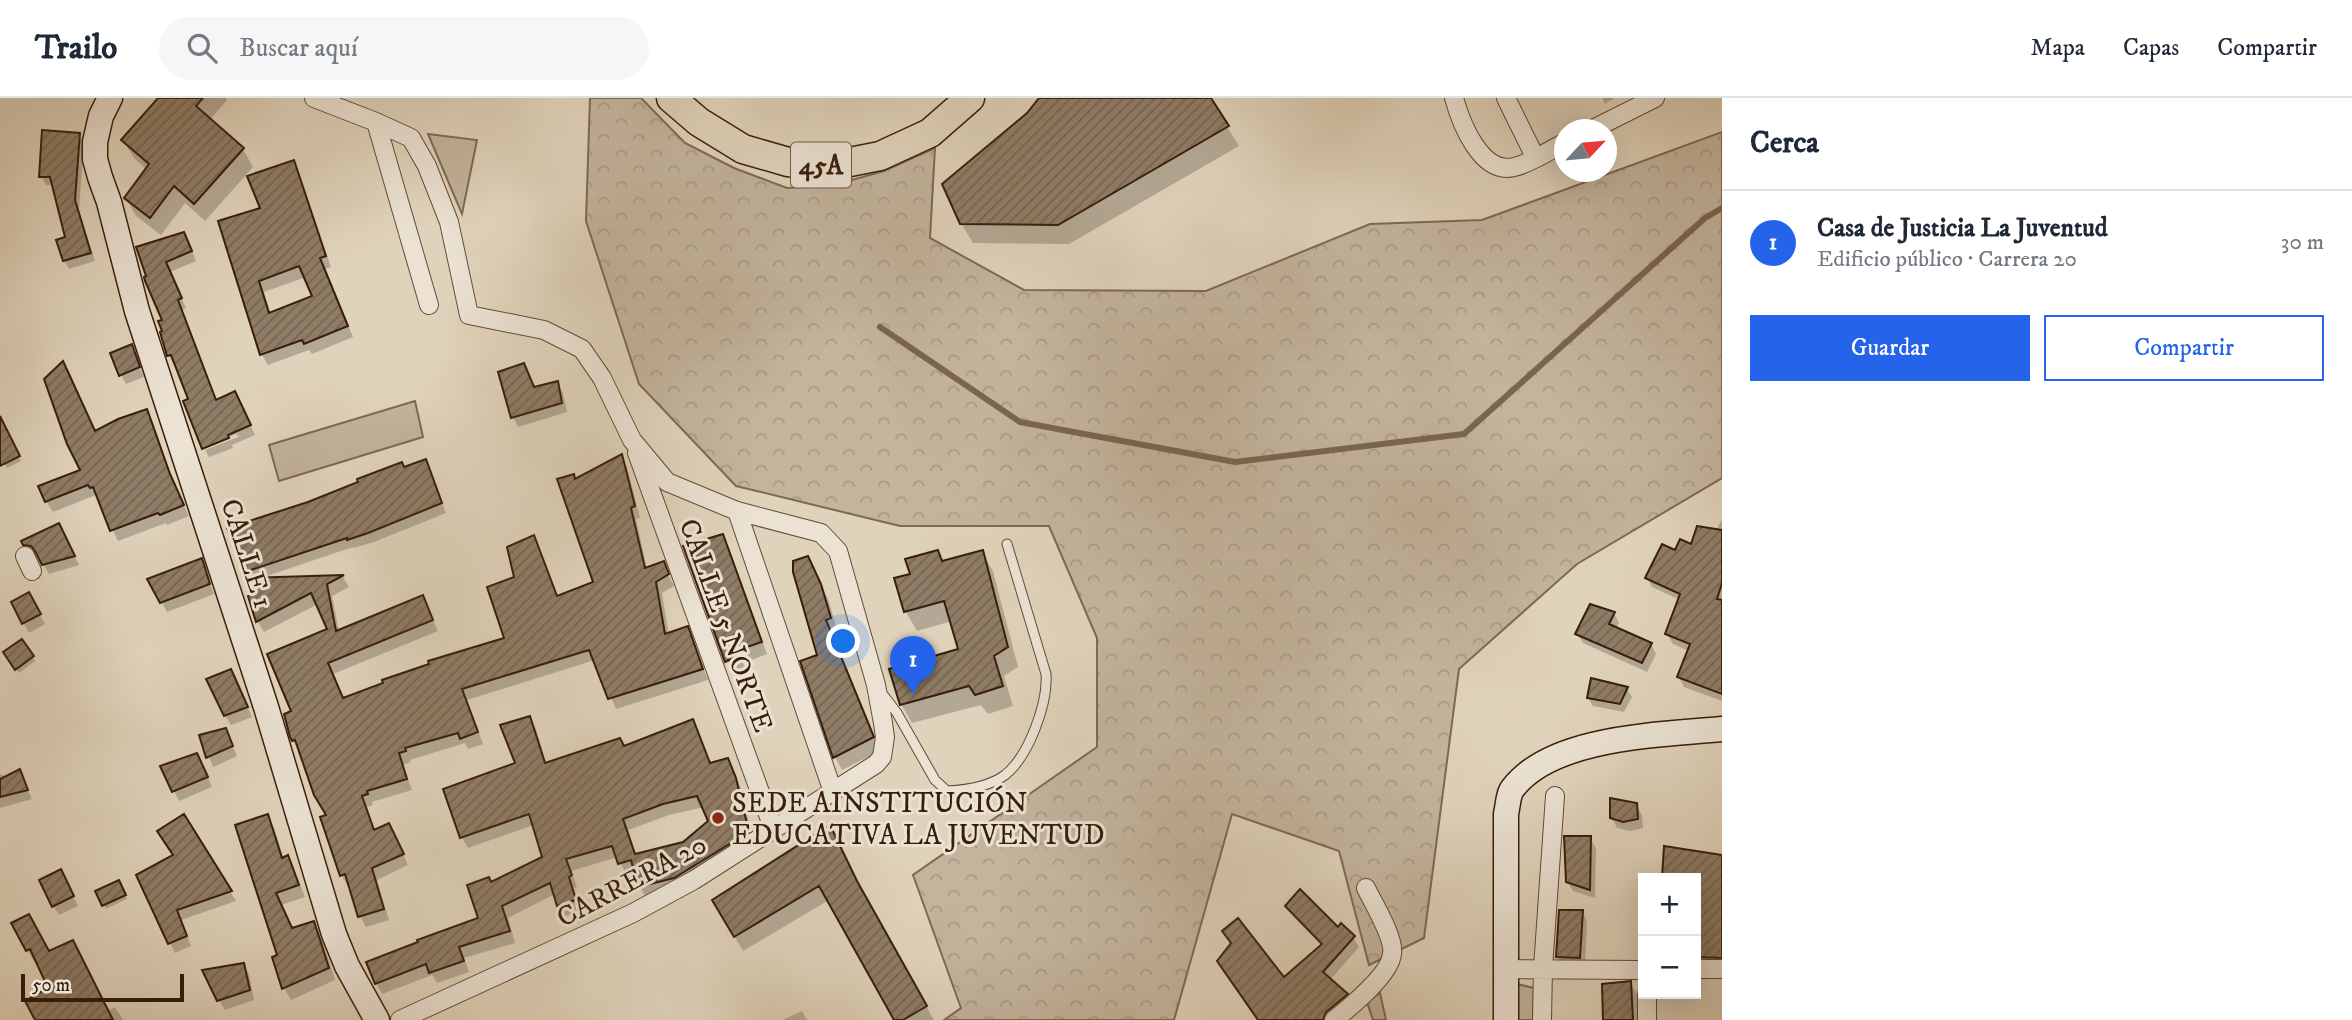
<!DOCTYPE html>
<html lang="es">
<head>
<meta charset="utf-8">
<style>
  :root { --surface:#fff; --page:#f6f6f7; --text:#1f2937; --muted:#747a83; --line:#e0e1e3; --accent:#2563eb }
  body { margin:0; font-family:"IM FELL DW Pica",serif; background:var(--page); color:var(--text) }
  .controls { position:absolute; right:21px; bottom:21px; display:grid; overflow:hidden; border-radius:0px; box-shadow:0 7px 28px #0002 }
  .controls button { width:63px; height:63px; display:grid; place-items:center; padding:0; border:0; border-bottom:2px solid var(--line); background:var(--surface); color:var(--text); font:35px sans-serif }
  .compass { position:absolute; left:1554px; top:21px; width:63px; height:63px; border-radius:50%; background:var(--surface); box-shadow:0 7px 28px #0002; rotate:64deg }
  .scale { position:absolute; left:21px; bottom:18px; width:163px; box-sizing:border-box; padding-left:7px; border:4px solid #381e0a; border-top:0; font-size:19px; line-height:24px; white-space:nowrap; color:#381e0a; -webkit-text-stroke:5px #ebe2d3; paint-order:stroke }
  .you { position:absolute; left:844px; top:544px; width:24px; height:24px; margin:-18px; border:5px solid #fff; border-radius:50%; background:#1a73e8; box-shadow:0 0 0 10px #1a73e833 }
  .badge { display:grid; place-items:center; width:46px; height:46px; border-radius:50%; background:var(--accent); color:#fff; font-size:23px; font-weight:700 }
  .pin { position:absolute; translate:-50% -58px; filter:drop-shadow(0 2px 4px #0008) }
  .pin::after { content:''; position:absolute; top:37px; width:24px; height:21px; background:inherit; clip-path:polygon(0 0,100% 0,50% 100%) }
  .list { margin:0; padding:0; list-style:none }
  h2 { display:flex; justify-content:space-between; align-items:center; height:91px; margin:0; padding:0 28px; font-size:30px }
  h2 small { font-size:23px; font-weight:400; color:var(--muted) }
  .list li { display:grid; grid-template-columns:46px 1fr auto; gap:21px; align-items:center; box-sizing:border-box; height:105px; padding:0 28px; border-top:2px solid var(--line) }
  .list b { display:block; font-size:26px; white-space:nowrap }
  .list p { margin:0; font-size:23px; white-space:nowrap; color:var(--muted) }
  .list em { font-size:23px; font-style:normal; color:var(--muted) }
  .actions { display:flex; gap:14px; padding:21px 28px }
  .actions a { flex:1; padding:16px 0; border:2px solid var(--accent); border-radius:0px; text-align:center; font-size:24px; color:var(--accent) }
  .actions .main { background:var(--accent); color:#fff }
  .icon { flex:none; width:38px; height:38px; fill:none; stroke:currentColor; stroke-width:2; stroke-linecap:round; stroke-linejoin:round }
  .map { position:relative; flex:none; width:1722px; height:922px; overflow:hidden }
  header { display:flex; align-items:center; gap:42px; box-sizing:border-box; height:98px; padding:0 35px; background:var(--surface); border-bottom:2px solid var(--line) }
  header strong { font-size:33px }
  nav { display:flex; gap:38px; margin-inline-start:auto; font-size:24px }
  .search { width:490px; height:63px; background:var(--page); display:flex; align-items:center; gap:18px; box-sizing:border-box; padding:0 24px; border-radius:38px; color:var(--muted); font-size:26px }
  main { display:flex }
  aside { flex:1; background:var(--surface) }
  .map>svg:first-child { display:block }
  .forest { fill:url(#forest-crowns); stroke:#7e6954; stroke-width:2 }
  .park { fill:#c3b49d; stroke:#7e6954; stroke-width:2 }
  .shadow { fill:#0003; fill-rule:evenodd }
  .lines { fill:none; stroke-linecap:round; stroke-linejoin:round }
  .stream { stroke:#7b6550; stroke-width:6 }
  .building { fill:url(#building-hatch); stroke:#381e0a; stroke-width:2; fill-rule:evenodd }
  .lane-casing { stroke:#624b36; stroke-width:11 }
  .street-casing { stroke:#624b36; stroke-width:20 }
  .secondary-casing { stroke:#381e0a; stroke-width:27 }
  .primary-casing { stroke:#381e0a; stroke-width:31 }
  .lane { stroke:#ebe2d3; stroke-width:9 }
  .street { stroke:#ebe2d3; stroke-width:18 }
  .secondary { stroke:#ebe2d3; stroke-width:24 }
  .primary { stroke:#e0d3bb; stroke-width:28 }
  .poi-dot { fill:#8f2418; stroke:#ebe2d3; stroke-width:2.5 }
  .labels { text-anchor:middle; stroke-width:6; stroke-linejoin:round; paint-order:stroke }
  .shield { fill:#ebe2d3; stroke:#6e5946; stroke-width:2 }
  .shield-label { font-size:26px; font-weight:bold; fill:#381e0a }
  .street-label { font-size:28px; fill:#381e0a; stroke:#ebe2d3 }
  .poi-label { font-size:28px; fill:#381e0a; stroke:#ebe2d3; text-anchor:start }
</style>
</head>
<body>
<header>
<strong>Trailo</strong>
<div class="search"><svg class="icon" aria-label="search" viewBox="0 0 24 24"><circle cx="10" cy="10" r="6"/><path d="M15 15l6 6"/></svg>Buscar aquí</div>
<nav><a>Mapa</a><a>Capas</a><a>Compartir</a></nav>
</header>
<main>
<div class="map">
<svg width="1722" height="922" viewBox="0 0 1722 922">
  <defs>
    <pattern id="forest-crowns" width="20" height="18" patternUnits="userSpaceOnUse" patternTransform="scale(1.75)"><rect width="20" height="18" fill="#c3b49d"/><path d="M2 6a3 3 0 1 1 6 0M12 15a3 3 0 1 1 6 0" fill="none" stroke="#a89a86"/></pattern>
    <pattern id="building-hatch" width="6" height="6" patternUnits="userSpaceOnUse" patternTransform="scale(1.75)"><rect width="6" height="6" fill="#8f7c66"/><path d="M-1 1l2-2M0 6l6-6M5 7l2-2" fill="none" stroke="#766552"/></pattern>
  </defs>
  <rect width="100%" height="100%" fill="#e0d3bb"/>
  <filter id="stains"><feTurbulence type="fractalNoise" baseFrequency=".00286" numOctaves="4"/><feColorMatrix values="0 0 0 0 .2 0 0 0 0 .09 0 0 0 0 .02 0 0 0 .5 -.17"/></filter>
  <radialGradient id="worn" r=".72"><stop offset=".6" stop-color="#630" stop-opacity="0"/><stop offset="1" stop-color="#630" stop-opacity=".3"/></radialGradient>
  <path class="forest" d="M590,0H641L685,45L734,70L787,90L834,87L884,73L935,50L930,140L1024,192L1206,193L1370,126L1482,122L1722,34V380L1577,466L1459,571L1424,840L1369,867L1339,753L1232,716L1174,922H944L961,910L913,777L1097,649V540L1049,428H900L736,388L639,286L586,123Z"/>
  <path class="park" d="M428,36L477,42L462,116Z
    M415,303L423,339L279,383L269,347Z
    M1517,886L1534,890L1533,922H1517Z
    M1380,895L1386,922H1373L1367,904Z"/>
  <path class="shadow" d="M160,0H226L227,2L210,22L243,51L253,69L205,123L185,105L161,137L136,118L126,100L147,72L134,60L123,42Z
    M1041,0H1209L1239,48L1069,146L973,145L961,125L1028,16Z
    M1602,0H1614L1605,6Z
    M79,37L84,45L79,112L95,163L69,171L64,163L67,141L54,87H46L41,78Z
    M293,65L299,75L331,169L325,171L353,239L312,256L309,252L268,267L262,257L220,124L262,111ZM306,179L314,199L271,216L264,194Z
    M189,145L196,163L170,174L186,210L182,212L217,304L240,305L255,337L232,347L233,350L209,359L205,352L238,339L237,336L203,348L191,302L177,266L174,267L169,258L162,235L164,223L146,180Z
    M131,248L144,279L126,286L121,277Z
    M529,276L535,290L557,285L563,295L567,314L518,329L513,319Z
    M147,313L153,324L175,389L189,418L167,427L166,425L118,443L96,397L53,414L46,403L83,373L95,335Z
    M11,344L21,363L7,370L0,356V349Z
    M621,359L627,369L640,420L636,421L647,471L663,466L674,488L662,495L669,537L687,530L708,582L616,611L595,562L467,602L483,646L468,651L465,645L410,662L411,664L403,667L412,692L372,704L373,707L367,709L375,733L395,738L408,767L377,782L389,822L366,829L360,818L350,787L348,788L341,777L328,718L294,643L286,617L293,614L329,532L318,506L264,534L258,524L250,499L255,497L246,473L404,371L425,363L446,415L374,444L354,450L353,449L258,481L343,479L349,489L332,498L339,533L422,499L438,533L333,576L344,602L506,541L516,481L533,439L558,499L595,485L575,383Z
    M1722,421V603L1684,589L1679,579L1689,553L1673,546L1667,536L1680,502L1652,489L1647,480L1676,454L1692,448L1716,433Z
    M64,437L79,467L49,476L40,460L31,456L24,443Z
    M722,438L729,450L767,556L743,565L745,569L735,574L728,563Z
    M937,454L944,465L982,454L993,473L1018,569L1004,578L1013,608L988,616L981,607L912,625L901,606L960,553L952,523L917,533L906,514L897,481L912,477Z
    M201,463L214,496L167,514L150,482Z
    M814,473L828,501L838,534L832,536L880,653L842,672L835,659L802,564L819,558Z
    M29,496L45,526L29,535L13,505Z
    M1614,515L1619,525L1616,531L1651,546L1656,556L1647,574L1583,545L1577,536Z
    M22,543L35,563L19,575L5,555Z
    M235,582L252,619L231,627L225,617Z
    M1593,582L1627,591L1632,599L1624,614L1593,608L1588,600Z
    M530,620L536,631L547,667L624,650L692,623L711,666L727,662L734,673L741,691L754,745L646,800L640,789L636,773L626,776L618,759L571,773L577,789L574,790L581,813L565,818L555,796L508,820L515,845L464,860L469,874L437,885L432,877L382,896L376,885L480,822L491,786L544,760L534,727L468,750L462,740L445,692L517,666ZM704,709L710,724L684,745L636,757L628,732L669,717Z
    M201,638L230,642L237,658L213,669Z
    M202,666L212,689L179,703L163,669Z
    M19,674L32,701L0,710V676L7,679Z
    M1636,707L1642,717L1643,730L1630,733L1617,730L1612,720Z
    M183,718L236,803L181,822L191,848L175,855L170,845L175,758Z
    M267,718L274,730L284,761L287,759L294,771L305,799L281,807L293,832L314,825L321,837L335,882L291,902L284,890L279,858Z
    M829,729L865,800L934,922H896L829,802L743,853L714,803Z
    M1590,740L1596,750L1595,800L1573,793L1567,783Z
    M1666,750L1722,759V879L1696,878V780H1664Z
    M66,783L78,808L59,817L53,808Z
    M118,784L127,801L106,811L97,794Z
    M1287,808L1353,839L1359,849L1330,882L1346,897L1352,907L1335,922H1259L1232,847L1224,834L1284,881L1322,848L1293,818Z
    M1582,813L1587,823L1585,869L1563,868L1558,859Z
    M13,826L48,855L107,913L115,909L123,922H37L51,890L36,860L33,862Z
    M243,866L249,876L254,902L225,912L219,902Z
    M1630,885L1638,898L1639,922H1605Z
    M802,913L807,922H782Z"/>
  <g class="lines">
    <path class="stream" d="M880,229L1020,324L1235,364L1464,336L1705,120L1722,110"/>
  </g>
  <path class="building" d="M158,0H203L196,8L244,50L194,106L174,88L150,120L124,100L149,66L121,42Z
    M1039,0H1211L1229,28L1058,127L960,126L942,86L1027,15Z
    M42,32L80,35L75,102L91,155L63,163L56,142L65,139L50,79H39Z
    M294,62L326,158L320,160L348,228L304,246L302,242L260,257L218,123L260,110L247,78ZM299,168L312,198L269,215L259,183Z
    M184,134L192,153L166,164L182,200L178,202L216,302L235,293L251,327L228,337L229,340L202,351L183,303L188,301L171,257L167,258L160,234L162,233L158,223L162,222L145,183L144,179L146,178L136,149Z
    M132,246L140,269L119,278L110,255Z
    M63,263L95,333L118,321L147,311L170,376L184,407L160,417L158,415L110,433L93,389L90,390L88,387L45,404L38,388L80,372L67,346L44,281Z
    M524,265L534,289L558,283L562,305L511,320L498,274Z
    M0,318L20,358L0,368Z
    M622,356L635,408L631,410L645,470L664,463L669,476L656,484L665,536L688,528L703,571L608,601L589,552L462,591L478,634L460,641L458,635L405,650L406,653L399,655L407,681L367,693L368,696L362,698L374,732L389,725L404,756L372,770L384,811L358,819L345,776L340,778L320,719L326,717L314,697L295,642L292,643L290,639L284,616L291,613L267,556L327,531L311,495L256,524L248,498L253,496L247,480L344,477L327,486L336,533L423,497L433,522L328,565L343,600L383,585L382,582L429,566L428,563L504,540L487,489L514,479L507,449L534,437L557,498L593,484L557,381L574,376L575,381Z
    M426,361L442,405L368,435L347,442V440L245,474L227,430L308,404L358,384L357,381L402,364L404,369Z
    M59,425L75,458L42,467L35,453L31,448L23,447L21,443Z
    M1697,428L1722,432V485L1717,501L1722,502V596L1677,579L1690,546L1665,536L1680,496L1645,480L1662,446L1675,452L1680,441L1691,446Z
    M723,436L762,544L738,552L739,557L725,564L683,448Z
    M938,452L942,463L983,452L1008,549L994,558L1003,588L975,597L969,588L900,607L889,571L958,551L944,503L904,514L894,480L910,476L905,461Z
    M808,458L821,486L831,520L826,522L874,639L833,660L800,563L817,557L793,474V463Z
    M202,460L210,486L160,505L147,481Z
    M29,494L41,516L22,526L11,504Z
    M1590,506L1615,514L1609,526L1652,545L1642,565L1575,536Z
    M22,541L34,558L15,572L3,554Z
    M231,571L248,609L224,618L206,581Z
    M1591,580L1628,589L1620,606L1587,600Z
    M530,618L545,665L620,640L624,648L693,621L710,665L728,660L736,680L749,734L674,780L638,789L631,762L618,766L612,748L566,761L572,777L569,779L576,802L557,808L550,785L502,808L510,833L459,849L464,863L429,875L426,866L375,886L366,864L418,844L417,842L478,820L467,787L489,779L491,784L542,759L529,716L460,740L443,691L515,665L500,627ZM697,698L708,723L683,744L635,756L623,721L663,706Z
    M226,630L233,648L206,660L199,637Z
    M197,655L208,679L172,694L160,668Z
    M20,671L28,692L0,699V681Z
    M1610,700L1637,705L1638,721L1623,724L1610,720Z
    M184,716L232,793L177,812L187,838L168,846L136,777L173,757L157,733Z
    M268,716L282,760L288,757L299,787L276,795L292,830L314,823L329,870L282,891L272,859L277,857L235,727Z
    M830,727L857,783L927,908L903,922H894L819,788L734,839L712,802Z
    M1564,738H1591L1590,792L1566,784Z
    M1664,748L1722,757V860L1696,859V780H1662Z
    M61,771L74,798L52,809L39,782Z
    M119,782L126,797L102,808L95,793Z
    M1300,791L1338,829L1341,825L1355,838L1323,874L1348,896L1326,914L1323,922H1258L1217,863L1231,845L1222,833L1238,820L1284,879L1322,846L1285,808Z
    M1559,812H1583L1580,860L1556,859Z
    M29,816L49,853L73,842L113,922H35L25,903L48,890L30,851L26,853L11,825Z
    M244,865L250,892L217,903L202,872Z
    M1631,883L1633,922H1603L1602,886Z"/>
  <g class="lines">
    <g class="lane-casing">
      <path id="lane" d="M881,594L897,615L935,682L947,693C967,692 989,689 1005,677C1029,658 1048,605 1046,576L1007,446"/>
    </g>
    <g class="street-casing">
      <path id="street" d="M314,0L376,24L411,40L427,68L449,124L469,217L544,232L582,251L602,280L632,342L667,384L737,413L821,435L838,453L876,587L883,625L885,639L882,659L876,666L694,782L633,815L400,922
        M1454,0C1461,25 1481,77 1514,69C1529,66 1550,52 1564,45
        M1506,0L1535,59
        M376,24L429,207
        M1591,32L1655,0
        M637,355L773,730
        M737,413L833,694
        M25,458L32,473
        M1506,871L1643,872
        M1696,871H1722
        M1647,896V922
        M1334,922C1350,909 1390,877 1392,856C1395,840 1373,805 1366,790
        M1542,922L1543,870L1555,698"/>
    </g>
    <g class="secondary-casing">
      <path id="secondary" d="M110,0L101,18L95,44V61L100,79L109,104L137,213L266,609L334,836L347,868L377,922
        M1506,922V716C1508,708 1508,696 1513,690C1553,638 1662,637 1722,631"/>
    </g>
    <g class="primary-casing">
      <path id="primary" d="M671,0L699,24L743,51L788,64L830,68L880,58L930,35L970,0"/>
    </g>
    <use href="#lane" class="lane"/>
    <use href="#street" class="street"/>
    <use href="#secondary" class="secondary"/>
    <use href="#primary" class="primary"/>
  </g>
  <circle class="poi-dot" cx="718" cy="720" r="7"/>
  <g class="labels">
    <rect class="shield" x="791" y="44.5" width="60" height="45" rx="5"/>
    <g class="shield-label">
      <text x="821" y="76">45A</text>
    </g>
    <g class="street-label">
      <text transform="translate(248 455) rotate(72)" y="10">CALLE 1</text>
      <text transform="translate(727 527) rotate(70)" y="10">CALLE 5 NORTE</text>
      <text transform="translate(631 782) rotate(-28)" y="10">CARRERA 20</text>
    </g>
    <g class="poi-label">
      <text x="732" y="714">SEDE AINSTITUCIÓN<tspan x="732" dy="32">EDUCATIVA LA JUVENTUD</tspan></text>
    </g>
  </g>
  <rect width="100%" height="100%" filter="url(#stains)"/>
  <rect width="100%" height="100%" fill="url(#worn)"/>
</svg>
<div class="controls">
<button>+</button>
<button>−</button>
</div>
<svg class="compass" viewBox="-18 -18 36 36"><path d="M0-13l5 13h-10z" fill="#e53935"/><path d="M0 13l5-13h-10z" fill="#747a83"/></svg>
<div class="scale">50 m</div>
<div class="you"></div>
<div class="pin badge" style="left:913px;top:596px">1</div>
</div>
<aside>
<h2>Cerca<small></small></h2>
<ul class="list">
<li><span class="badge">1</span><div><b>Casa de Justicia La Juventud</b><p>Edificio público · Carrera 20</p></div><em>30 m</em></li>
</ul>
<div class="actions"><a class="main">Guardar</a><a>Compartir</a></div>
</aside>
</main>
</body>
</html>
